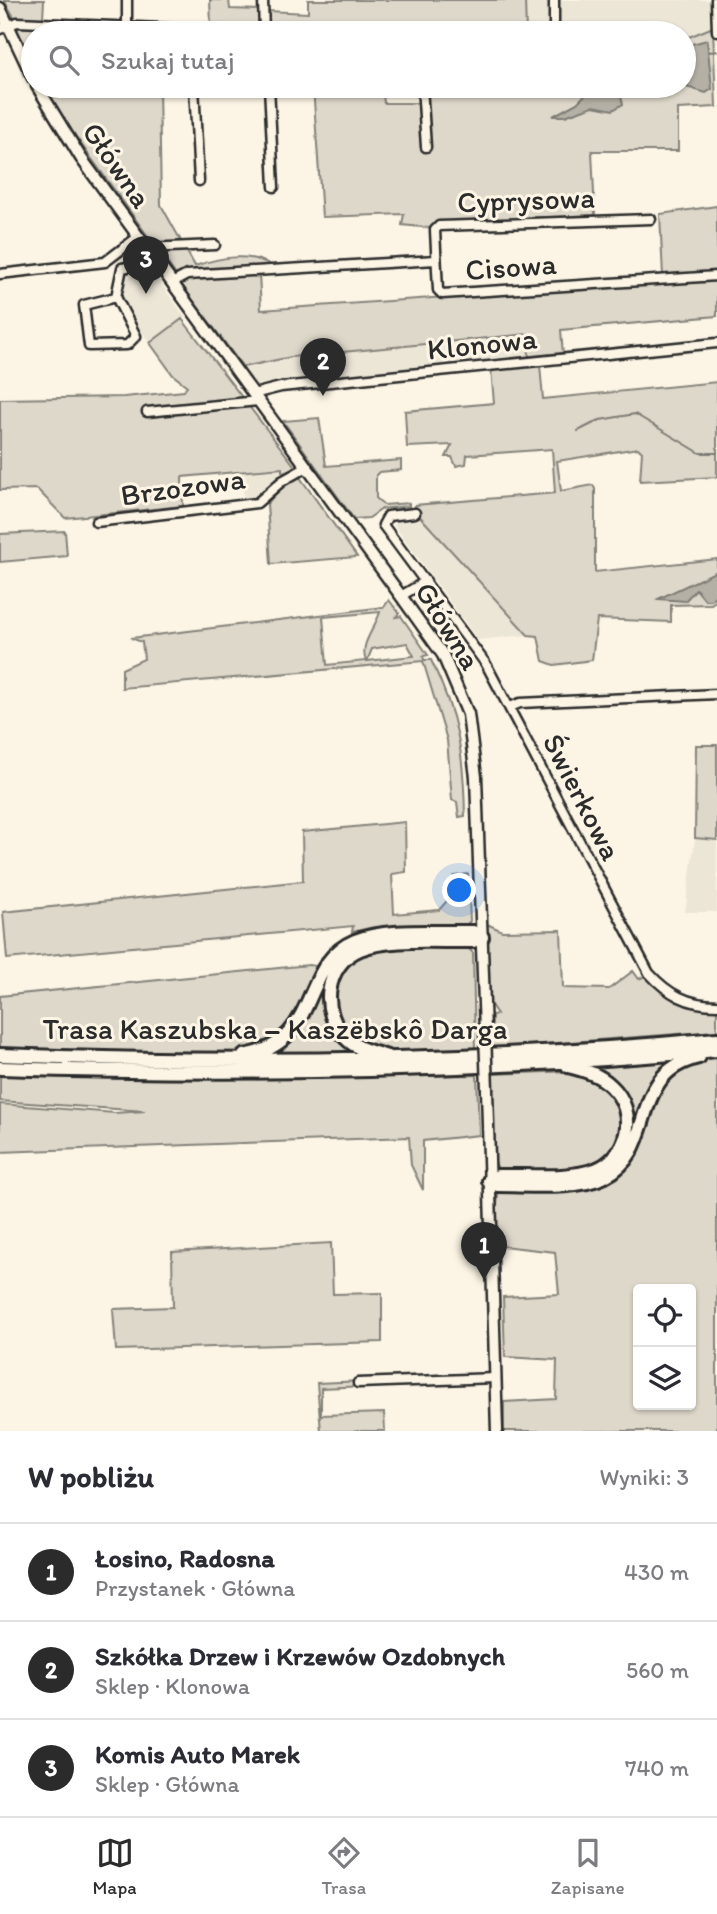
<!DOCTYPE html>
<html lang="pl">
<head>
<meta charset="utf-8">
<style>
  :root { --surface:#fff; --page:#f2f2f3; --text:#2b2b33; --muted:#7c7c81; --line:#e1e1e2; --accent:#2b2b2b }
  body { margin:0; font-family:Itim,sans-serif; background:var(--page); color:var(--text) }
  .controls { position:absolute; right:21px; bottom:21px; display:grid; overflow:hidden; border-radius:7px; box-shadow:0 2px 5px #0004 }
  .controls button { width:63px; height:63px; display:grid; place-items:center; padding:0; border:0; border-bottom:2px solid var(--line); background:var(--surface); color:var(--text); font:35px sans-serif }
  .you { position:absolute; left:460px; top:891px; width:24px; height:24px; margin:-18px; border:5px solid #fff; border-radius:50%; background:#1a73e8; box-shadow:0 0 0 10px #1a73e833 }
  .badge { display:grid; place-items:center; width:46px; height:46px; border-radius:50%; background:var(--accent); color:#fff; font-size:23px; font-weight:700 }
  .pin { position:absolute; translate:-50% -58px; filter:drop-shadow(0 2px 4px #0008) }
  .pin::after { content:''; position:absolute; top:37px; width:24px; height:21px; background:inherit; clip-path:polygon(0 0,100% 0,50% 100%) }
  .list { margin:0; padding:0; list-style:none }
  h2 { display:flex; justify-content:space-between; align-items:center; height:91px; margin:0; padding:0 28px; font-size:30px }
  h2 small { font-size:23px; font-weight:400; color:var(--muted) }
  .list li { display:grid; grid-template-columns:46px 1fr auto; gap:21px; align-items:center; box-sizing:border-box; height:98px; padding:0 28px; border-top:2px solid var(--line) }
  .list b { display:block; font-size:26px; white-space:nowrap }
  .list p { margin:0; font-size:23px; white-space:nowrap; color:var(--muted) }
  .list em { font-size:23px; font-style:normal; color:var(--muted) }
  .icon { flex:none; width:38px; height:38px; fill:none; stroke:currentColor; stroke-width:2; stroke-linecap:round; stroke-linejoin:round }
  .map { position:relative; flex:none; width:717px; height:1431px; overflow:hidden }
  .search { position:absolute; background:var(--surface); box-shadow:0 2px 5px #0004; left:21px; right:21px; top:21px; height:77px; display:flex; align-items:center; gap:18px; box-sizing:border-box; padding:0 24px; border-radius:38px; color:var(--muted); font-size:26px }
  .sheet { height:385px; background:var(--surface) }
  nav { display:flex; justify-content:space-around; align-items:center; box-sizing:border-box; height:98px; border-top:2px solid var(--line); background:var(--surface); font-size:19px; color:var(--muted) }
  nav a { display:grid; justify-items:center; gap:4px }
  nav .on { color:var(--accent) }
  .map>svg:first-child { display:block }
  .built { fill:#ece6d7 }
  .green { fill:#ded8ca; stroke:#84827a; stroke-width:2; fill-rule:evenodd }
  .water { fill:#b4b0a5; stroke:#7d7b74; stroke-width:2 }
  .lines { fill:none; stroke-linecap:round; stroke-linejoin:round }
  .stream { stroke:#7d7b74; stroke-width:2 }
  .minor-casing { stroke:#2b2b2b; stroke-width:13 }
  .major-casing { stroke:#2b2b2b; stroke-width:15 }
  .highway-casing { stroke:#2b2b2b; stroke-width:18 }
  .minor { stroke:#fcf5e5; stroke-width:8 }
  .major { stroke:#fcf5e5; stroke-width:10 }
  .highway { stroke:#fcf5e5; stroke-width:12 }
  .major-bridge-casing { stroke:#2b2b2b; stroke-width:15; stroke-linecap:butt }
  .major-bridge { stroke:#fcf5e5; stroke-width:10 }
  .labels { text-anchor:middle; stroke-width:6; stroke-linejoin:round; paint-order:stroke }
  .street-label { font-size:30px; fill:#2b2b2b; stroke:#fcf5e5 }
</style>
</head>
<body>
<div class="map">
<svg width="717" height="1431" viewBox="0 0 717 1431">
  <rect width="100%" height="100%" fill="#fcf5e5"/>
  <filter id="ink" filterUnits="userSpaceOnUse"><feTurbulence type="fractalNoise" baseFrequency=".0143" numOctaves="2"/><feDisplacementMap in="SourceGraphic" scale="14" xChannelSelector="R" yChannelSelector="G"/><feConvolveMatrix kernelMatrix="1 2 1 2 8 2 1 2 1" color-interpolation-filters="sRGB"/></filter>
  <g filter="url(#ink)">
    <path class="built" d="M525,0H712L713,27L684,39V33H526Z
      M150,269L185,317L150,343L125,309L123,279Z
      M528,334L529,359L256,385L243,367L291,357Z
      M283,468L259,497L244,499L241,472Z
      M423,519L528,635L478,640L394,525L397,521Z
      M695,838L717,840V912H685Z"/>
    <path class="green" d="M4,0H44L43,19L14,17Z
      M210,0H229L230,9L260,10L262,30L211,25Z
      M308,0H525L526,33L267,30V11L308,13Z
      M17,25L129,30V33H33V67L15,31Z
      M713,27L716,107L678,109V151H592L595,215L436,222L431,228L402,225L404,214L322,217L313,86H382L384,103H423V86H684V39Z
      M43,86H159L161,205L195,266C221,257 249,252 273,266L176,275L52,104Z
      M717,206V272L663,276L660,214Z
      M259,273L261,310L717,278V316L561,330L563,355L529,359L528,334L291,357L243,367L179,281Z
      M182,319L297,469L282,472V468L182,477L183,506L65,518L37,489L0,490V399L124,397L184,391L187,386L173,375L150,343Z
      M540,365L543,399L717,382V477L640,481L642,452L638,448L557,461L561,491L593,485L595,489V572L717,559V600L711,604L671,605V622L597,619L592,660L554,665L543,661L538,636L528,635L415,511V505L555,493L552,449L467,455L466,464L456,466L452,457H446L452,445L407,447L405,411L494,403L491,369Z
      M319,418L326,466L401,460V470L379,472L376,475V498L384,505L409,503V506L382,509L369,518L354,519L283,421Z
      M299,476L357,557L271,564L267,504L283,485Z
      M65,531L67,556L0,562V534Z
      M389,600L399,613L396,617L401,616L428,655L423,656L424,660H431C458,716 464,754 465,816L459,817L457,802L452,800L447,740L423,661L122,688V669L144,659L142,642L131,638L384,607ZM380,612C375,629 359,644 366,661L327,665L323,617ZM407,643L414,656L367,661L372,649Z
      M696,745H717V840L695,838Z
      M405,822L406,872L392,874L394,914L439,910L453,894L454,876L468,874L470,921L466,925L374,927L352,932L353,926L7,959L3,912L303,881L302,832Z
      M487,924L502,931L561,930L563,988L609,989L633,971L639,979L645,976C669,997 684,1009 717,1009V1031L491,1048L492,1015L497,1014L489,1002Z
      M357,946L325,999L363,1053L266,1055L331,965Z
      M441,946L468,948L473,953L475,1049L384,1051L351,1038L334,1013L336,977L354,956L380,948Z
      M309,965L322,967C308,994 295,1029 268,1046C241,1064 44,1050 0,1049V996Z
      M717,1057V1431H504V1402L556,1399L557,1360L505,1357L503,1297L559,1294L555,1252L494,1245L498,1193L501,1190L606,1179L660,1085L691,1062ZM638,1289H691V1405H638Z
      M677,1060C667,1068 656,1075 649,1086C629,1120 641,1153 599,1172L632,1120L592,1067Z
      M574,1071C607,1077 614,1096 624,1124C621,1133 618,1148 611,1154C593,1171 520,1178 498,1169L494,1159L492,1074Z
      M0,1072L247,1078L477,1075L479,1135L423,1141V1190L411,1165L409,1137L0,1152V1104L115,1113L145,1111L0,1101Z
      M331,1243L333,1294L382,1293V1342L116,1350L113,1309L173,1307L172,1252Z
      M411,1379V1384L321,1388V1415L384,1413L385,1431H321L317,1383Z"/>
    <path class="water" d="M707,40L712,89L706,93L683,86L684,46Z
      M587,86H618L623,104L613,110L593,106L565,116H553L577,103L587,93Z
      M717,571V594L711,600H705L696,589L685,601L658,599Z"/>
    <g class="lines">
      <path class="stream" d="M709,52L717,51
        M578,431L600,420L635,414L700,453H717"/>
      <g class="minor-casing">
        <path id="minor" d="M127,0V26
          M263,0L264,33
          M716,0L717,31
          M0,29L17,22L279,33
          M554,33V0
          M194,86L199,181
          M269,86L274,187
          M422,86L426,147
          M651,219L439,226L435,230L438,290L442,294L717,276
          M146,248L215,245
          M122,268L139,265L153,257
          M0,274L105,262L138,237
          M172,283L187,275L436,260
          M116,297L84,305L89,346L127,345L136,336L116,297L122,268
          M253,394L281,387L717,343
          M147,412L258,401
          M415,513L388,516L383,525L486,664L649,973C668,994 688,1005 717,1005
          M96,522L257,503L282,481L307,467
          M401,596L426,581
          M510,707L520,703L717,694
          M358,1383L495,1378"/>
      </g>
      <g class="major-casing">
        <path id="major" d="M0,8L33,78
          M37,86L81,158L401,596L443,655L468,714L476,777L485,1032
          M487,1090L497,1431"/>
      </g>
      <g class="highway-casing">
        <path id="highway" d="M0,1055C240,1064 478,1062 717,1039
          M244,1056C322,1043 299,964 355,941C385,928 439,933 473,932L482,937
          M387,1057C373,1052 358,1050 347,1039C319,1014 324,964 360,949C388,937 441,942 473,941L482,937
          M0,1068C240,1076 478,1072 717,1050
          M489,1181L498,1185C531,1185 575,1190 605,1176C659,1149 627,1073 699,1057
          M489,1181L498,1176C528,1175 566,1180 595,1170C630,1157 638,1111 611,1086C599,1074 584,1070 568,1066"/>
      </g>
      <use href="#minor" class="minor"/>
      <use href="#major" class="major"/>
      <use href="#highway" class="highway"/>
      <g class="major-bridge-casing">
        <path id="major-bridge" d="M485,1032L487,1090"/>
      </g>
      <use href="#major-bridge" class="major-bridge"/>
    </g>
  </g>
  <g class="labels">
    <g class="street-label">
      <text transform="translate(117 165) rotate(55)" y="10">Główna</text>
      <text transform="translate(526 200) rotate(-2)" y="10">Cyprysowa</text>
      <text transform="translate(511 267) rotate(-4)" y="10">Cisowa</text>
      <text transform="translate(482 344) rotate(-6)" y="10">Klonowa</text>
      <text transform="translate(183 487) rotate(-8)" y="10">Brzozowa</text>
      <text transform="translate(448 626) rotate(58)" y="10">Główna</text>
      <text transform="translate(582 797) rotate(63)" y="10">Świerkowa</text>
      <text x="275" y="1039">Trasa Kaszubska – Kaszëbskô Darga</text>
    </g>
  </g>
</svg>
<div class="controls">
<button><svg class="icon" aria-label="locate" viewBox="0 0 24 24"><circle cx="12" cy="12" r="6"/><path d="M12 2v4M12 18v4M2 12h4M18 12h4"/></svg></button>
<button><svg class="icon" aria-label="layers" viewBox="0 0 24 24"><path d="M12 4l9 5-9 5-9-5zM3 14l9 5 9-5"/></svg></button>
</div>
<div class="you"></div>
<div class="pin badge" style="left:484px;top:1280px">1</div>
<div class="pin badge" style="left:323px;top:396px">2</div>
<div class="pin badge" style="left:146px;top:294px">3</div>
<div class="search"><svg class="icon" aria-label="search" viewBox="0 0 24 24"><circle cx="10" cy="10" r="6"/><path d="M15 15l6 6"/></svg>Szukaj tutaj</div>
</div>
<section class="sheet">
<h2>W pobliżu<small>Wyniki: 3</small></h2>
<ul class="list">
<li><span class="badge">1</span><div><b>Łosino, Radosna</b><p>Przystanek · Główna</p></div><em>430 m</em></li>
<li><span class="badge">2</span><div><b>Szkółka Drzew i Krzewów Ozdobnych</b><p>Sklep · Klonowa</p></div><em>560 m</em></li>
<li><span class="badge">3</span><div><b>Komis Auto Marek</b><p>Sklep · Główna</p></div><em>740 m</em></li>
</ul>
</section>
<nav>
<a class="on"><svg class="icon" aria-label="map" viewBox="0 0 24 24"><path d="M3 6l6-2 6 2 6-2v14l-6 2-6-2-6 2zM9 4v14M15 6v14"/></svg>Mapa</a>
<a><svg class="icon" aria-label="directions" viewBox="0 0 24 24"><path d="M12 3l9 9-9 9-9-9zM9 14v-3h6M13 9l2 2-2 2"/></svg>Trasa</a>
<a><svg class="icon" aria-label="saved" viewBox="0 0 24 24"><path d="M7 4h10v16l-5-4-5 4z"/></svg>Zapisane</a>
</nav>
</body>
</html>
